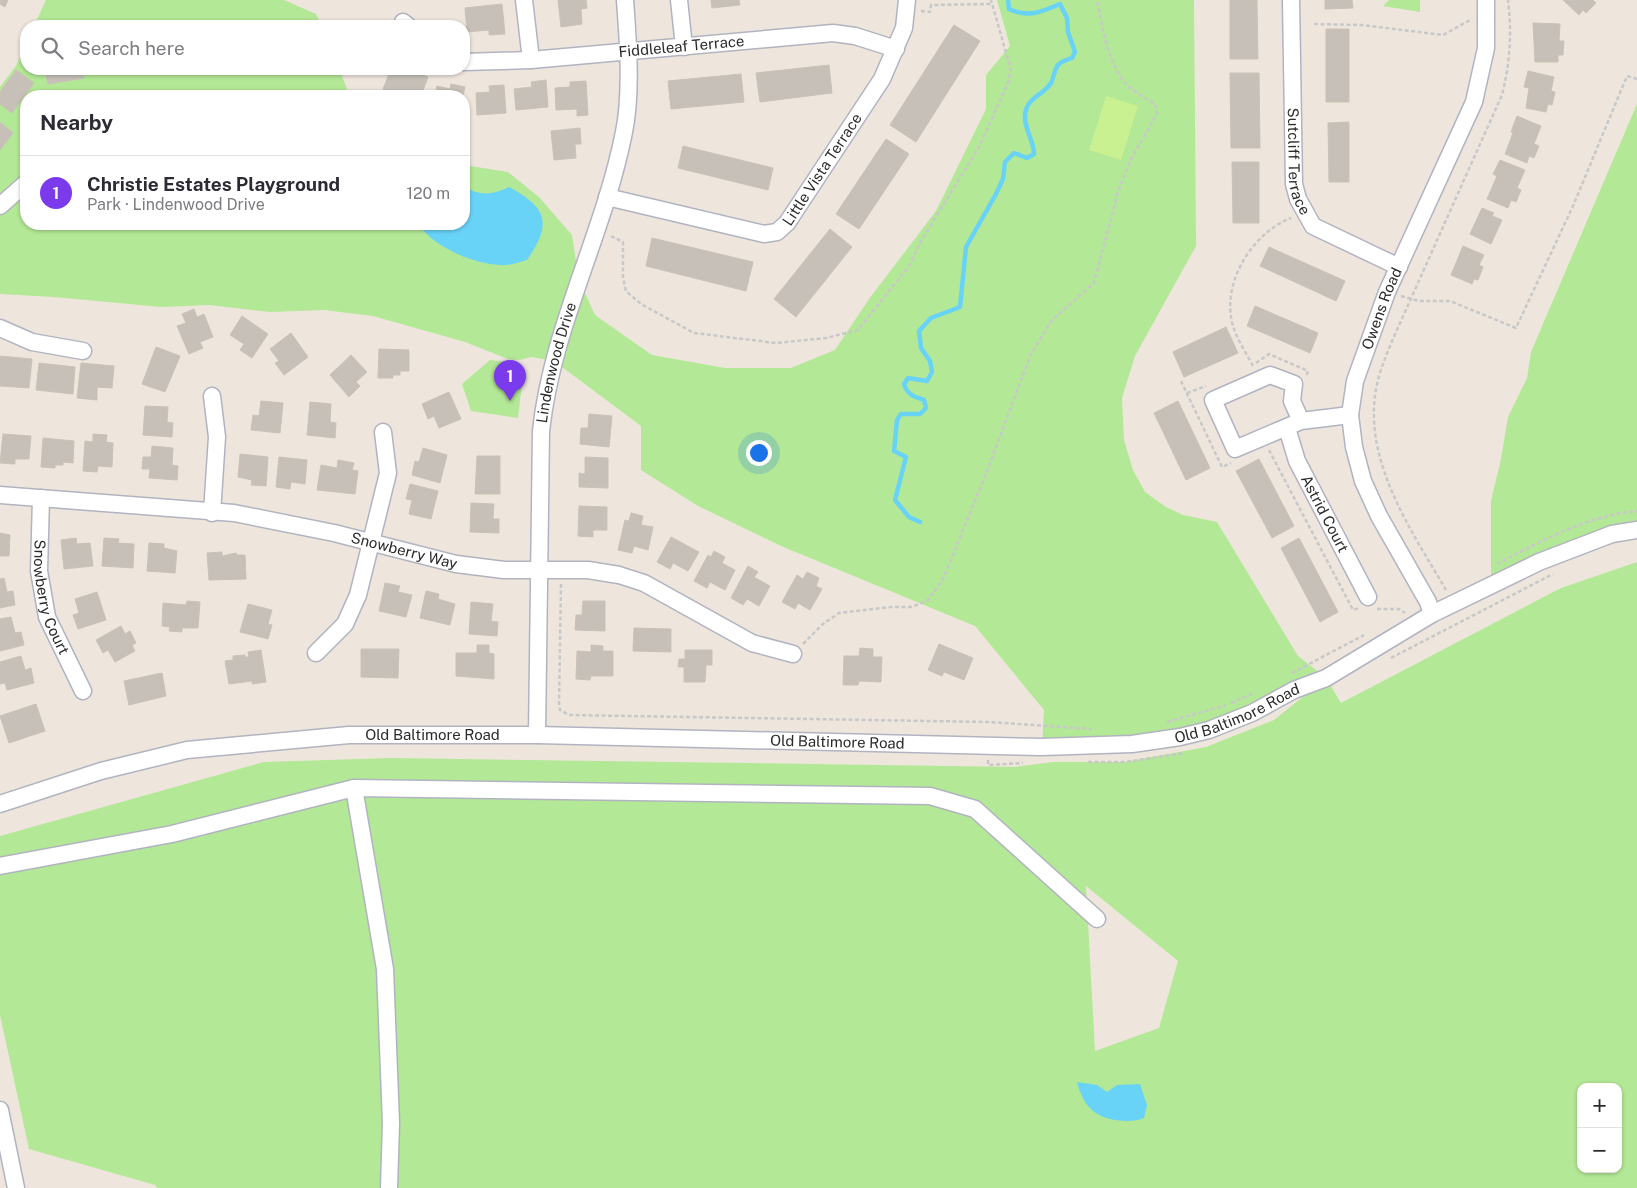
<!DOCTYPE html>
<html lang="en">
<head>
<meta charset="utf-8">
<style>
  :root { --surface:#fff; --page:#f2f2f3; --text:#2b2b33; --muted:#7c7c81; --line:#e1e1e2; --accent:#7c3aed }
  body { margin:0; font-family:"Public Sans",sans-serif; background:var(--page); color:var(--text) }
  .controls { position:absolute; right:15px; bottom:15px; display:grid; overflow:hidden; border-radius:10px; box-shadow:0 1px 4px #0004 }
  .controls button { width:45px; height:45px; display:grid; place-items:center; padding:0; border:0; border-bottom:1px solid var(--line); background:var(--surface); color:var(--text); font:25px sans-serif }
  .you { position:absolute; left:758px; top:452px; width:18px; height:18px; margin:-12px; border:4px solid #fff; border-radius:50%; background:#1a73e8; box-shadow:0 0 0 8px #1a73e833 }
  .badge { display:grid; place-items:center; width:32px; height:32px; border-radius:50%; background:var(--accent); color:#fff; font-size:16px; font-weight:700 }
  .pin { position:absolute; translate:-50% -41px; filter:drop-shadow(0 1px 2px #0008) }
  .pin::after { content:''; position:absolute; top:26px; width:18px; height:15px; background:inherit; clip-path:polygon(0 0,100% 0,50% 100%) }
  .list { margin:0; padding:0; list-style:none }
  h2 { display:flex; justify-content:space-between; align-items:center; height:65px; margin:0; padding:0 20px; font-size:21px }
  h2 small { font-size:16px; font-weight:400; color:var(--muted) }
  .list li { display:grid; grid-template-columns:32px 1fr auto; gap:15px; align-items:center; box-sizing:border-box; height:75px; padding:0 20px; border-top:1px solid var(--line) }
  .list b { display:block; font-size:19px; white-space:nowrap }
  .list p { margin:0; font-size:16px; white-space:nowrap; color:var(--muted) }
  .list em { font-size:16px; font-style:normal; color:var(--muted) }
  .icon { flex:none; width:28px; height:28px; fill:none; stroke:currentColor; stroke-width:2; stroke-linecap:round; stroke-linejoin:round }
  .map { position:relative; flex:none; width:1637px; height:1188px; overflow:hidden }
  .search { position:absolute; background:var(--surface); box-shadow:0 1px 4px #0004; left:20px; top:20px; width:450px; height:55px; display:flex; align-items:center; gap:12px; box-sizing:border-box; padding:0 18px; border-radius:20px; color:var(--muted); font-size:19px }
  .panel { position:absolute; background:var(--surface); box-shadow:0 1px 4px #0004; left:20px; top:90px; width:450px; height:140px; border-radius:20px }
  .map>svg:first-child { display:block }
  .green { fill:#b3e896; fill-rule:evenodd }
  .pitch { fill:#c9f091 }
  .water { fill:#69d3f7 }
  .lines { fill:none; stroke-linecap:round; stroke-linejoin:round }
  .stream { stroke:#69d3f7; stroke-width:4.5 }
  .building { fill:#c6c0b8; stroke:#cac2b6 }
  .minor-casing { stroke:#b1b4c0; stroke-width:19 }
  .path { stroke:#c8c8c8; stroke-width:2.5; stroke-dasharray:4 2.5; stroke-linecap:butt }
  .minor { stroke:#fff; stroke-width:16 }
  .labels { text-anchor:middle; stroke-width:5; stroke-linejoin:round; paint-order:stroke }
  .street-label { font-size:15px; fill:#2b2b2b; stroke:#fff }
</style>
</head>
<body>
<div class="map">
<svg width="1637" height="1188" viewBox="0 0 1637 1188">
  <rect width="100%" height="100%" fill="#eee6dd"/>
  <path class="green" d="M46,0H284L316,14L322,26H34Z
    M997,0H1194L1196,246L1135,356L1122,398L1124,440L1133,470L1145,492L1166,507L1183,515L1217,522L1298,656L1326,678L1341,703L1561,588L1637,562V1188H157L155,1185L29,1149L0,1015V836L264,762L392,758L1015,767L1053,762H1125L1206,747L1274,720L1325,679L1209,730L1042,747L1044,710L975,626L781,546L698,506L641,470V426L554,361L531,357L520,360L508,359L465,342L373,316L324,310L270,312L209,305L161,307L54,297L0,294V87L16,66L26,43V69H339L350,96H26V224H464V165L508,172L539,197L572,235L579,280L595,315L652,355L725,368H791L835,350L869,299L936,211L986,109V75L1010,46ZM1086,886L1178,961L1159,1028L1095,1051ZM1581,1087H1618V1169H1581Z
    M1389,0H1420V12L1383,6Z
    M1637,104V530L1491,587V501L1501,459L1508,417L1527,378L1531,352Z
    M490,360L518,363L523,376L518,418L471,411L462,384Z"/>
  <path class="pitch" d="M1106,96L1138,106L1121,160L1089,150Z"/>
  <path class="water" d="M464,187C481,196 492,195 509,187C548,208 552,224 527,260C520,262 511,265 504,265C477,266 433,247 418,224H464Z
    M1077,1082L1097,1085L1107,1092L1117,1085L1140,1084L1147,1105L1144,1118C1131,1124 1103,1121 1092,1110C1084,1103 1080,1093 1077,1082Z"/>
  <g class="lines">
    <path class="stream" d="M920,522L909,517L895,500L906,457L894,451L897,420L901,414H920L926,408L924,400C915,397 907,395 904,384L908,378L927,381L932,372L930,361L921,348L919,331L931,318L960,307L966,247L996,194L1003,179L1005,162L1014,153L1027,158L1034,154C1034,141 1024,128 1025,116C1026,97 1043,96 1051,83C1054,78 1054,70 1058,65C1061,61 1067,60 1072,58L1075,52L1068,32L1067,18L1060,4C1041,12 1028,18 1009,9L1008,0"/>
  </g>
  <path class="building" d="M0,0H8L5,7L0,4Z
    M558,0H586L587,8L581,9L582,24L561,27Z
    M711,0H739L740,5L712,8Z
    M1230,0H1257L1258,59H1230Z
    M1325,0H1352L1353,8L1325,9Z
    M1563,0H1593L1596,3L1586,13L1583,10L1579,15Z
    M502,4L505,34L489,35V30L467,32L465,8Z
    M1533,23L1560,24L1559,41H1564L1563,55H1558V62H1535Z
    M954,25L980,41L916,142L890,125Z
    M1326,29H1349V102H1326Z
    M829,65L832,93L760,102L756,73Z
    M45,69H82L84,78L48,84Z
    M391,69H406L428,77L421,96H402L383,89Z
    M16,70L34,83L12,113L0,104V92Z
    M1528,71L1554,77L1551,91L1555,92L1552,105L1548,104L1546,112L1526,108L1529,88L1524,87Z
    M1230,73H1259L1260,148H1231Z
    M741,74L744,102L671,109L668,81Z
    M546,80L548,107L516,110L514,89L532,87L531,82Z
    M586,81L588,115L577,116V109L556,110L555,88L570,87V82Z
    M451,84L465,87L463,96H435L437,86L450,89Z
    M504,85L506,113L477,115L476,93L490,92L489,86Z
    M1517,116L1541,126L1534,144L1539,146L1534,158L1529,156L1527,163L1505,154L1513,133L1511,132Z
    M0,122L13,133L0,150Z
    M1349,122V182H1329L1328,123Z
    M580,128L581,144H575L576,158L554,160L551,131Z
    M886,139L909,154L859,229L836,214Z
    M683,146L773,168L768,190L678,168Z
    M1500,160L1525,170L1517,188L1521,190L1516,202L1511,200L1508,208L1487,199L1497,176L1493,174Z
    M1232,162H1259V223H1233Z
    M1482,208L1494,213L1492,216L1502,220L1491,244L1470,234Z
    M830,229L852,247L796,317L774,299Z
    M652,238L753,262L746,291L646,266Z
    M1463,246L1484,255L1479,265L1483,267L1478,280L1474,279L1472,284L1451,275Z
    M1269,247L1345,281L1336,301L1260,266Z
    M1255,306L1318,333L1310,353L1247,326Z
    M194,309L197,317L204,314L213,337L200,342L203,348L189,354L177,326L186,323L182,314Z
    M242,316L268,334L252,358L240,350L244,344L230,335Z
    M1226,327L1238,353L1184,377L1173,352Z
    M291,333L308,357L284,375L275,363L279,361L270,349Z
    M156,347L180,356L165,392L142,384Z
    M379,349L409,350V371H400V375H393V378H378Z
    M351,355L367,372L356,382L360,386L349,397L330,375Z
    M0,356L32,359L29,388L0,386Z
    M39,363L75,367L73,394L36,390Z
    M81,363L114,366L112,388L97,387V400L77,398Z
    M449,392L461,419L439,428L434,416L428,419L422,404Z
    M261,401L283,403L280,433L251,430L253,415L259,416Z
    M1178,401L1210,468L1186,480L1154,413Z
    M310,402L331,404L330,422L336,423L335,438L307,435Z
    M145,406L168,407L167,422L173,423L172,437L143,435Z
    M589,414L612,416L609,447L580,444L581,428H588Z
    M3,434L31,436L29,459H15V464L0,463Z
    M93,434L107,435L106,442L113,443L112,467L98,466L97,472L83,471L85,441L93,442Z
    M43,438L74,441L73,463L63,462V465H55V468L41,467Z
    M152,446L173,448L172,465L178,466L177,480L149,478L150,469H142L143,457H151Z
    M423,448L447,455L440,483L412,475L415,461L419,462Z
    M240,454L268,457L266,486L251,485L252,480L238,477Z
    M477,456H500V494H475Z
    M279,457L307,460L305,484L291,482L290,489L276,487Z
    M585,457L608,458V488L579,487V473L585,474Z
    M1259,459L1294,526L1272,538L1236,471Z
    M338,460L354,463L352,470L358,471L355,494L317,490L321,465L337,468Z
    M410,484L438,491L431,519L409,514L412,500L406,499Z
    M471,503L494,504L493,519H499V533L470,532Z
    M579,506L607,507V530H593V537L578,536Z
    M631,513L643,516L641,525L653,527L648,550L634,546L632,553L618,550L625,520L629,521Z
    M0,533L10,535L9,556H0Z
    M671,537L699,552L688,571L673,563L670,569L657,562Z
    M76,538L77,544L90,543L93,566L64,569L61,540Z
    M104,538L119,539L118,543L134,544L133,568L102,566Z
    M1299,538L1338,612L1320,622L1281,548Z
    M149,543L164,544V548L177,551L175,573L147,571Z
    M714,551L725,557L722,563L735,570L725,590L710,582L707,588L694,581L708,555L711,557Z
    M222,552V556L236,553L237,555H245L246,579L209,580L207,553Z
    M748,566L758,572L754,577L770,586L759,606L747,599L743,605L731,598Z
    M807,572L819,578L816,586L822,589L810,610L798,603L795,609L782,602L797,575L803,579Z
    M4,578L7,592L13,591L15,605L0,608V579Z
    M385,583L400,586L398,592L412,595L406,617L379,611Z
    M426,591L439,594L438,599L455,604L450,625L420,618Z
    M97,592L106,620L78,629L73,615L79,613L75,599Z
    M187,601L200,602L198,628H182V632L169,631L170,627L162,626L163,603L186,605Z
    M583,601H605V631L575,630L576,615H582Z
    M471,602L493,604L491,621L498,622L497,636L469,634Z
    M248,604L272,610L268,624L272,625L268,639L240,632Z
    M11,617L15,633L21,632L24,645L0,651V619Z
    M121,626L125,634L130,631L136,643L132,645L135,651L115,662L108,650L103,653L96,640Z
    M634,628L671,629V652L633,651Z
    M939,644L973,658L964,680L944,672L942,676L928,670Z
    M477,645H489V653L494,654V679L456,676V653H477Z
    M591,645L603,646V651H613V676H591L590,680L576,679L577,651L591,652Z
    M860,648L873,649V657H882L881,682L859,681L858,685H843L844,656H859Z
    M361,649H399L398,678L361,677Z
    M261,650L266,682L252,684V681L229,684L225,661L233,660V656L245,655V657H249L248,652Z
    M685,650H712V665H706L705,682H684V667H678L679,659H685Z
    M21,656L25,670L31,668L34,683L7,690L5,683L0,684V662Z
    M162,673L166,696L129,705L124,681Z
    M36,704L45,731L9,743L0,716Z"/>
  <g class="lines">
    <g class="minor-casing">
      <g id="minor">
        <path d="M524,0L531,60"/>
        <path d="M679,0L684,47"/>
        <path id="s1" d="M1291,0L1294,184L1298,199L1313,226L1399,267"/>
        <path d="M403,22L408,26"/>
        <path id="s2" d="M464,62L531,60L833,33L855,36L896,49"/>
        <path id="s3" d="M607,197L764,234L777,232L787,223L882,79L904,28L907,0"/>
        <path d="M0,206L26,183"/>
        <path d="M0,328L32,342L83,351"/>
        <path d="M1301,421L1292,401L1294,384L1270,375L1213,400L1235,449L1301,421L1350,415"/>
        <path id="s4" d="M1287,428L1297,461L1368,597"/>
        <path id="s5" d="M0,495L234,513L334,533L456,564L504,570H588L619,575L644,583L752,643L793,654"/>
        <path id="s6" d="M41,498L39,571L47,617L83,691"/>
        <path d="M212,513L217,437L212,396"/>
        <path id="s7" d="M1432,614L1428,602L1379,516L1363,481L1354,447L1350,415L1355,381L1387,292L1474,102L1486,48V0"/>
        <path d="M316,653L345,624L358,595L388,473L383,432"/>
        <path id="s8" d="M537,735L541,431C552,327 604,234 624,132C632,93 628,40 625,0"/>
        <path d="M354,788L385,969L391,1123L389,1188"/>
        <path id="s9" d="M0,804L101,771L187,750L349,735H537L1042,747L1132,744L1180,737L1209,730L1252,713L1294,690L1326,678L1432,614L1539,562L1612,534L1637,530"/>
        <path d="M0,866L172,834L354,788L930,796L975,809L1097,919"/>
        <path d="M0,1110L16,1188"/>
      </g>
    </g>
    <path class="path" d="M921,11L930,12L931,5L991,4
      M1314,24L1362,25L1443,35L1472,19
      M611,236L623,242V278L626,291L641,304L694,333L776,343L826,338L858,330L909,266L921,241L979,147L1008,83L1011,70L991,0
      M1401,296L1419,301H1450L1516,328L1573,206L1627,76L1637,79
      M1256,363L1269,354L1308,371L1306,377
      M1253,366C1245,351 1233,333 1231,317C1225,276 1255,232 1291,218
      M1181,381L1222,467L1231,463
      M1187,393L1206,386
      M1269,450L1353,610L1359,608
      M1497,564C1541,541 1586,516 1637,511
      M561,584L559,705L560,710L569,715L989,722L1092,729
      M1446,590C1410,528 1359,456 1378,380C1381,367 1387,354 1392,341L1502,95C1510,64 1512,32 1508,0
      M1377,609H1399L1405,613
      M803,644L823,624L839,613L891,607H912L928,600L943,579L986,474L1030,356L1051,321L1094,283L1118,192L1131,159L1157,114L1155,104C1146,98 1133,92 1126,84C1108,63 1102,27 1097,0
      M1391,658L1553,574
      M1292,673L1364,635
      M1231,703L1254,693
      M1167,722L1226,705
      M988,760V765L1023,763
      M1088,762H1125L1185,753"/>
    <use href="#minor" class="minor"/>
  </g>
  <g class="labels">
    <g class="street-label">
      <text dy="5" stroke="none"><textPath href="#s2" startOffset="218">Fiddleleaf Terrace</textPath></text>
      <text dy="5" stroke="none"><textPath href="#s1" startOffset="162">Sutcliff Terrace</textPath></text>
      <text dy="5" stroke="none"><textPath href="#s3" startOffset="252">Little Vista Terrace</textPath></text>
      <text dy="5" stroke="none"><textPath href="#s7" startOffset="329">Owens Road</textPath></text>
      <text dy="5" stroke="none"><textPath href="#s8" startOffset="374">Lindenwood Drive</textPath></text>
      <text dy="5" stroke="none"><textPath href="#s4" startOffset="94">Astrid Court</textPath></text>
      <text dy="5" stroke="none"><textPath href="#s5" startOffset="409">Snowberry Way</textPath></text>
      <text dy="5" stroke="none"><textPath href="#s6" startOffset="101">Snowberry Court</textPath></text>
      <text dy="5" stroke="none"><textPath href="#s9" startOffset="1251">Old Baltimore Road</textPath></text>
      <text dy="5" stroke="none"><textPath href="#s9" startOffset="441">Old Baltimore Road</textPath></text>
      <text dy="5" stroke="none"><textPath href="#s9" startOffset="846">Old Baltimore Road</textPath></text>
    </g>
  </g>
</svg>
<div class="controls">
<button>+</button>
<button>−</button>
</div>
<div class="you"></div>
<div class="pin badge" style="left:510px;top:401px">1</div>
<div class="search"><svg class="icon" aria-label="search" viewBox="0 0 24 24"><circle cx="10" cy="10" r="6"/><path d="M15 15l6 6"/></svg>Search here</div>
<section class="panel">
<h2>Nearby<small></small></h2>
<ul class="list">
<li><span class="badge">1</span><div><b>Christie Estates Playground</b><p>Park · Lindenwood Drive</p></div><em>120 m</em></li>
</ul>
</section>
</div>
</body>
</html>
